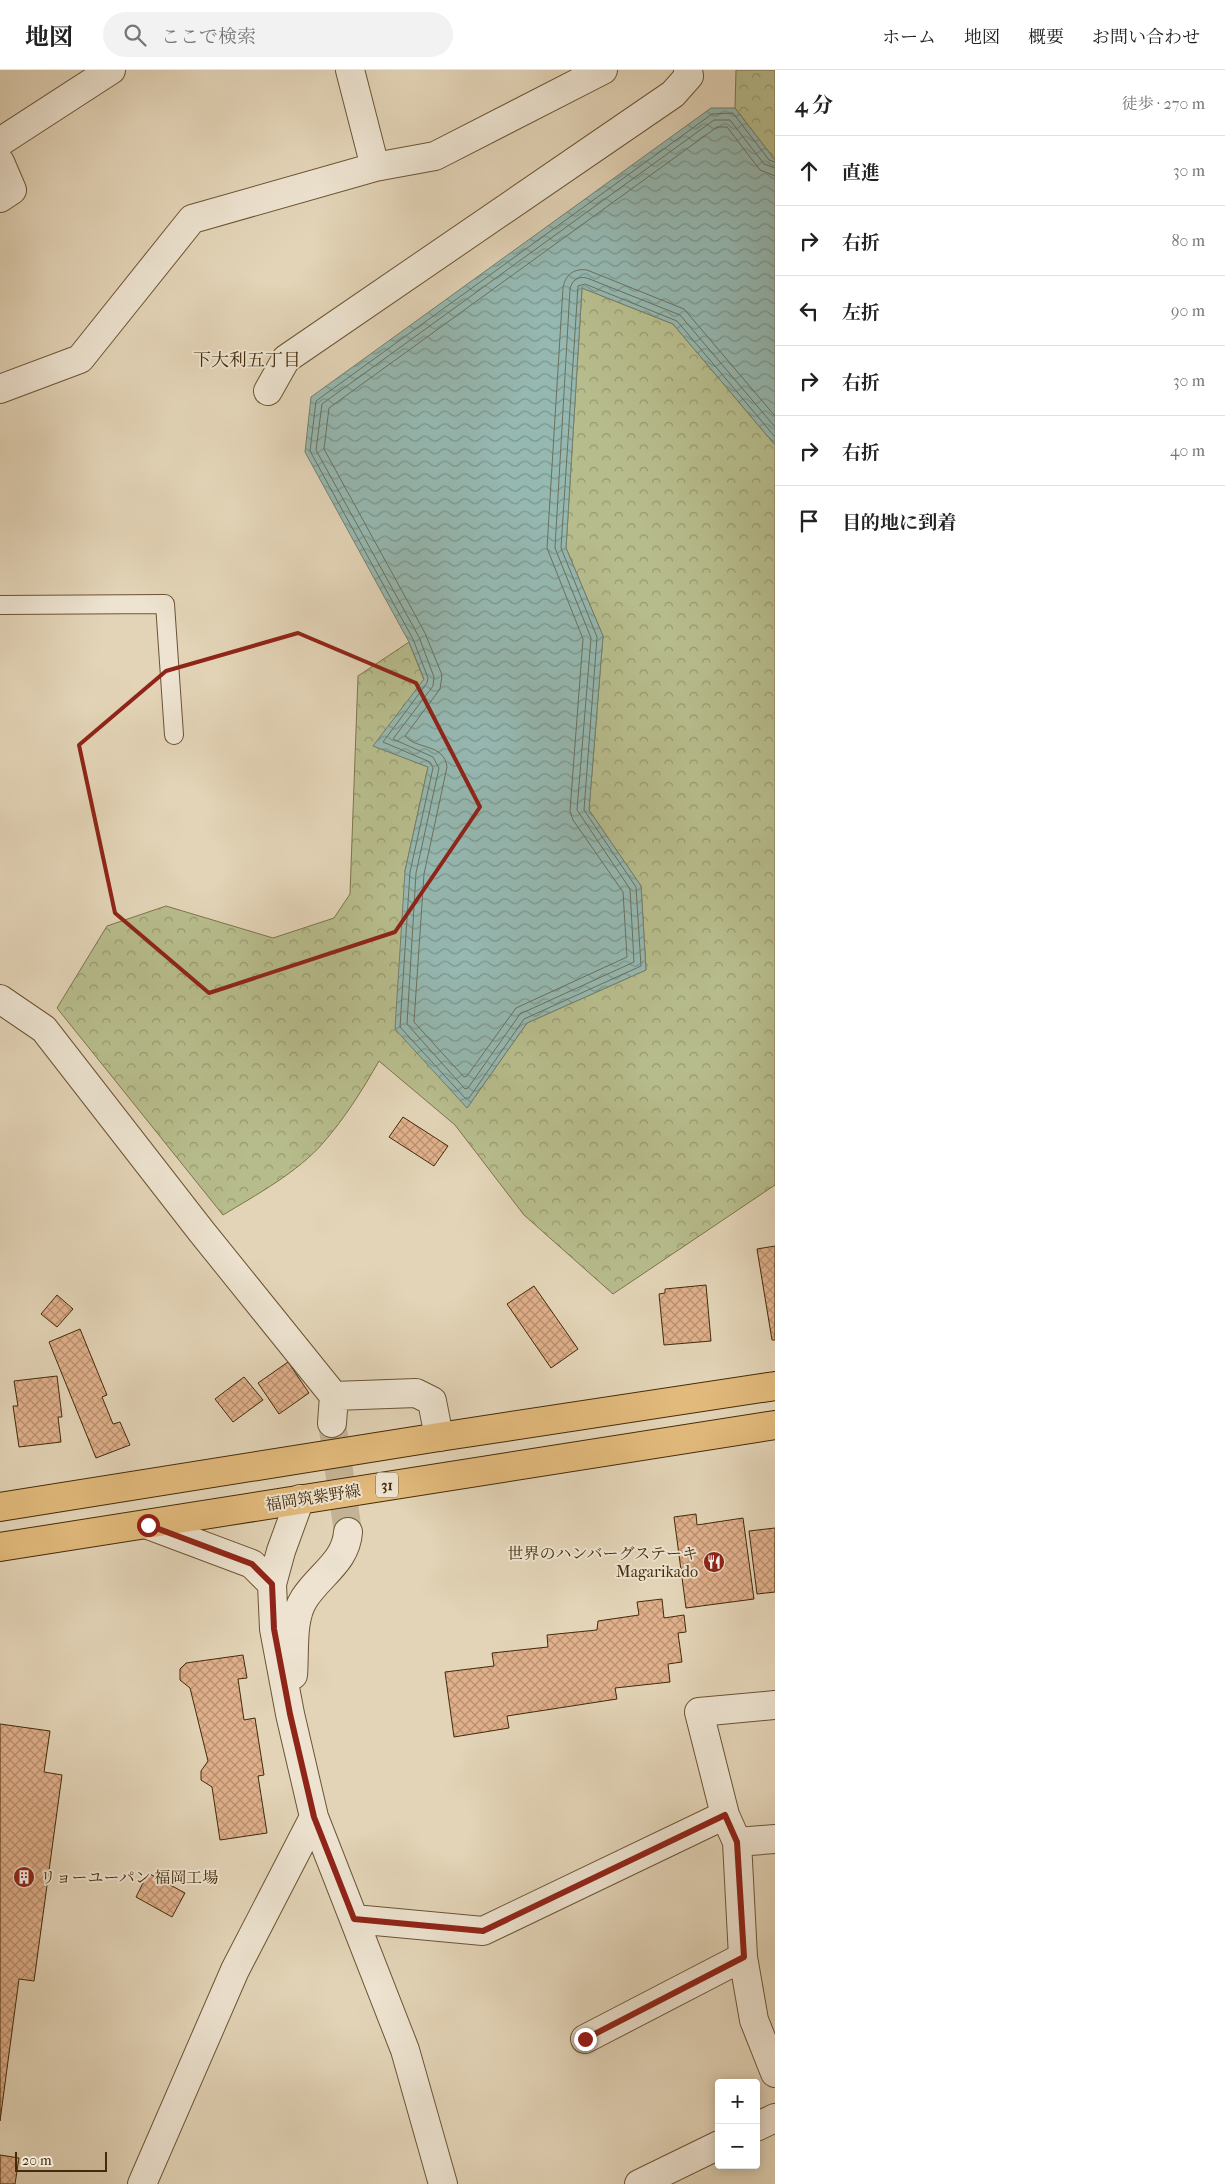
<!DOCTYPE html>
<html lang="ja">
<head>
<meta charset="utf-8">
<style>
  :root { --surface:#fff; --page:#f2f2f2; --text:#222; --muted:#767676; --line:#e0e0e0 }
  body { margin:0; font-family:"IM FELL French Canon","Noto Serif JP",serif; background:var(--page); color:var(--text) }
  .controls { position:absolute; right:15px; bottom:15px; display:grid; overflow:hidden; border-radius:5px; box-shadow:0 2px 12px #0003 }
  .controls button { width:45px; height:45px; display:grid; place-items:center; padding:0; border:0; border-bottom:1px solid var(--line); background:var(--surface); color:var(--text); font:25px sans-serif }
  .scale { position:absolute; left:15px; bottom:12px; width:92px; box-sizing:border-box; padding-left:5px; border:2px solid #442a08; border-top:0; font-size:14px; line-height:18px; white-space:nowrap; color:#442a08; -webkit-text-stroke:4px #ede3d0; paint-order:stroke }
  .stop { position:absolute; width:15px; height:15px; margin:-11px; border:4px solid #8f2418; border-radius:50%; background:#fff }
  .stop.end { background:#8f2418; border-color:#fff; box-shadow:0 1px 5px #0008 }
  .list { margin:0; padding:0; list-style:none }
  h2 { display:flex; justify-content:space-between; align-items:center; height:65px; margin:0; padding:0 20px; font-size:21px }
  h2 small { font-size:16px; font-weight:400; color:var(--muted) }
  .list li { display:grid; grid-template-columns:32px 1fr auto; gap:15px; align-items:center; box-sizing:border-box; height:70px; padding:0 20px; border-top:1px solid var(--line) }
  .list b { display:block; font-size:19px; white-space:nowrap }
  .list em { font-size:16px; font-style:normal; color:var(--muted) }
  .icon { flex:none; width:28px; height:28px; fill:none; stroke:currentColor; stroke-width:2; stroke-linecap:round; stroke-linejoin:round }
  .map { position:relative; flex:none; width:775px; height:2114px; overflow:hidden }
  header { display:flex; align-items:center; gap:30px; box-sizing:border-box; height:70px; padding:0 25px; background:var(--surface); border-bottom:1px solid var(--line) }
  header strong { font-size:24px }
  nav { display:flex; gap:28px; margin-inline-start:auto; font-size:18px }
  .search { width:350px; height:45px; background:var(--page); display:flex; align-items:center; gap:12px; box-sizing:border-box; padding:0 18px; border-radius:28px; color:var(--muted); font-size:19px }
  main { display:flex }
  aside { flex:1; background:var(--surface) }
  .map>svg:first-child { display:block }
  .forest { fill:url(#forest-crowns); stroke:#7e734a }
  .water { fill:url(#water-waves); stroke:#757f6d }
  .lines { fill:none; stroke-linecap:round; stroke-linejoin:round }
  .shore { stroke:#6c715c; stroke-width:1 }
  .building { fill:url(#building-cross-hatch); stroke:#442a08 }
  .street-tunnel { stroke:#c3b294; stroke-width:28; stroke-dasharray:28 14; stroke-linecap:butt }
  .lane-casing { stroke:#6c5434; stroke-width:20 }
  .street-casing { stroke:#6c5434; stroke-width:30 }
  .primary-casing { stroke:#442a08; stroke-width:30 }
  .lane { stroke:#ede3d0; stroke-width:18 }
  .street { stroke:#ede3d0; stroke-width:28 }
  .primary { stroke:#e2ba7c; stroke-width:28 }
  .route { stroke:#8f2418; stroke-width:6 }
  .marked { fill:none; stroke:#8f2418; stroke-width:4; stroke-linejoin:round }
  .labels { text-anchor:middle; stroke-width:4; stroke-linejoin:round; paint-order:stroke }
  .shield { fill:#ede3d0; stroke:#776244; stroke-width:1 }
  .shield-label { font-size:15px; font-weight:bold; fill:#442a08 }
  .street-label { font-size:16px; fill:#442a08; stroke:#ede3d0 }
  .poi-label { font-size:16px; fill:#442a08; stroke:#ede3d0; text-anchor:end }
  .neighbourhood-label { font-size:18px; fill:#442a08; stroke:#ede3d0 }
</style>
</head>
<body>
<header>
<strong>地図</strong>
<div class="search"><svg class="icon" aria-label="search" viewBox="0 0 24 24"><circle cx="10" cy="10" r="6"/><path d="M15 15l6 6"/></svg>ここで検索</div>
<nav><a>ホーム</a><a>地図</a><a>概要</a><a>お問い合わせ</a></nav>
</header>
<main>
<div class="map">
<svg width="775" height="2114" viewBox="0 0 775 2114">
  <defs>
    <pattern id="forest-crowns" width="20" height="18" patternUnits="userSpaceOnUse" patternTransform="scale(1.25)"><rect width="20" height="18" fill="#b7bc8c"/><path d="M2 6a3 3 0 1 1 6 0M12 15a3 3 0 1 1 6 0" fill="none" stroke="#969970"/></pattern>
    <pattern id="water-waves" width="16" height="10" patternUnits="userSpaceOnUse" patternTransform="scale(1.25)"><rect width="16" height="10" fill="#95b8b1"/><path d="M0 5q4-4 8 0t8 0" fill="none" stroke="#7b968e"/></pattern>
    <pattern id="building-cross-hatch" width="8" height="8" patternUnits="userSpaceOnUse" patternTransform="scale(1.25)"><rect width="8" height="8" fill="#e0b08b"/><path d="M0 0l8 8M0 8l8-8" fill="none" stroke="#b78f70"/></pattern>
  </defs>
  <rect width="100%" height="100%" fill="#e3d4b7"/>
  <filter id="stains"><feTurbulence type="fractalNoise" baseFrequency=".004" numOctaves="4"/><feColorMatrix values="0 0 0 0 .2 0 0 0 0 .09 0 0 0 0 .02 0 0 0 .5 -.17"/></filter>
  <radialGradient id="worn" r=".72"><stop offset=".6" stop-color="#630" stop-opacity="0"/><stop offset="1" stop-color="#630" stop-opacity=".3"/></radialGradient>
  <path class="forest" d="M736,0H775V90L735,38Z
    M582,218L673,254L775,375V1115L613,1224L524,1145L455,1055L379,991C363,1019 345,1048 323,1073C298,1102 256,1125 223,1145L57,938L107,856L166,836L273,868L334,848L350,824L358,606L409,572L424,610L374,676L428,697L405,801L467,1038L527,953L646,900L641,816L589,740L603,566L566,478Z"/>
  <path class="water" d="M711,38H735L775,90V375L673,254L582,218L566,478L603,566L589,740L641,816L646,900L527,953L467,1038L395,959L405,801L428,697L373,676L424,609L409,572L305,382L311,327Z"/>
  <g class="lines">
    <path class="shore" d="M775,92L769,90L733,43L712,44L316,331L310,381L413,569L428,608L427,613L383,672L430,692L433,698L410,802L400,957L465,1028H469L524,949L641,896L636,817L584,740L597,567L561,478L578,216L585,214L677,251L775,367
      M775,98L764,94L730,50H714L322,334L316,380L419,567L434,607L433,616L393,669L433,687L439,698L416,803L407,954L465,1019L468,1018L520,944L634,892L630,819L577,740L591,568L555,478L570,219C572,210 578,206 587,208L680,245L775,357
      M775,106L760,100L727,57H717L329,338L324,379L425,563L442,605L440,619L405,666C417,680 444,673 447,697L424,804L414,952L464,1007L467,1006L516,938L627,887L623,822L573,750L570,741L583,569L547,478L563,218C565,205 574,198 587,200L684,239L775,346"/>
  </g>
  <path class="building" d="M403,1047L448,1076L434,1096L389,1067Z
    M775,1176V1270H772L757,1179Z
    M706,1215L711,1271L664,1275L659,1224L665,1223V1219Z
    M534,1216L578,1279L551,1298L507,1234Z
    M57,1225L73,1239L57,1257L41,1244Z
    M80,1259L107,1325L102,1327L113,1354L120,1352L130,1375L96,1388L49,1272Z
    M288,1292L309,1323L279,1344L258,1313Z
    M57,1306L62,1347H58L61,1372L19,1377L13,1336H18L14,1311Z
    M244,1307L263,1330L233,1352L215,1329Z
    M696,1444L697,1455L743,1448L754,1529L686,1538L674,1447Z
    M775,1458V1522L757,1524L749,1461Z
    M662,1529L664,1548L684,1545L686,1562L678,1563L682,1592L668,1594L670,1612L615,1618L617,1629L507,1646L509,1658L454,1667L445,1602L494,1596L492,1583L548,1577L547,1565L597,1560L598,1551L639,1545L637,1532Z
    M243,1585L247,1608L238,1609L244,1650L255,1648L264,1705L258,1706L267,1763L220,1770L212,1717L201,1710V1701L208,1691L190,1618L180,1610V1599L186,1593Z
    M0,1654L50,1661L44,1702L62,1705L34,1911L19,1909L0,2051Z
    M148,1803L185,1823L172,1847L136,1827Z
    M0,2085L19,2088L15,2114H0Z"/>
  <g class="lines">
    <path class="street-tunnel" d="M332,1353L348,1462"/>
    <g class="lane-casing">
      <path id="lane" d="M0,535L165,534L174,665"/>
    </g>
    <g class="street-casing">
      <path id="street" d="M350,0L375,97
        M0,72L111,0
        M0,92L12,120L0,128
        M0,319L80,289L192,149L375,97L435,86L603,0
        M268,321L286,289L673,24L689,6L688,0
        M0,929L44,959L201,1161L334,1326L332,1353
        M334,1326L416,1323L432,1331L439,1367
        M300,1429L281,1481L272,1514L274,1559L290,1644L314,1747L405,1980L443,2114
        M148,1455L252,1494L272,1514
        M293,1605C295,1583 291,1549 304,1529C319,1505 346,1492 348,1462
        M775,1635L699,1642L725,1745L737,1772L743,1887L754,1950L775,2003
        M737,1772L775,1769
        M354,1849L483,1861L725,1745
        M585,1969L743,1887
        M756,2057L775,2048
        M142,2114L235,1900L314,1747
        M639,2114L719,2075"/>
    </g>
    <g class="primary-casing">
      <path id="primary" d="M0,1437L439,1367L775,1316
        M0,1477L775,1355"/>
    </g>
    <use href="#lane" class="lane"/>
    <use href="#street" class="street"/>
    <use href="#primary" class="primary"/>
  </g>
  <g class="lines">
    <path class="route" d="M148,1455L252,1494L272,1514L274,1559L290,1644L314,1747L354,1849L483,1861L725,1745L737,1772L744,1887L585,1969"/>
  </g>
  <path class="marked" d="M298,563L416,613L480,737L395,862L209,923L115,843L79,675L166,601Z"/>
  <defs>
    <g id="restaurant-disc" transform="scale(1.125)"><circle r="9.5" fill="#8f2418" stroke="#ede3d0"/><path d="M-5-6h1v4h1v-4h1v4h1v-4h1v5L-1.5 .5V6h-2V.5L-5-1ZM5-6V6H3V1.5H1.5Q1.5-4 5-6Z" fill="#fff"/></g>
    <g id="building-disc" transform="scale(1.125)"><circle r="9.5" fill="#8f2418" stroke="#ede3d0"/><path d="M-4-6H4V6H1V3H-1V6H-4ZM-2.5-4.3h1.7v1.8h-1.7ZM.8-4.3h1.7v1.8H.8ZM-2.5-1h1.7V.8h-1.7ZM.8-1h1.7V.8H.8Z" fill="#fff"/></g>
  </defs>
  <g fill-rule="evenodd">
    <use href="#restaurant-disc" x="714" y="1492"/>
    <use href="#building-disc" x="24" y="1807"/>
  </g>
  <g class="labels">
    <rect class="shield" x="376" y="1402.5" width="22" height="25" rx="4"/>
    <g class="shield-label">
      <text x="387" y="1420">31</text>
    </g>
    <g class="street-label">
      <text transform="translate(313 1427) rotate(-9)" y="6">福岡筑紫野線</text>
    </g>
    <g class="poi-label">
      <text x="698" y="1489">世界のハンバーグステーキ<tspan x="698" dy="18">Magarikado</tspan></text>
      <text x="40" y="1813" text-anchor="start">リョーユーパン 福岡工場</text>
    </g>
    <g class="neighbourhood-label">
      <text x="247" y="296">下大利五丁目</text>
    </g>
  </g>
  <rect width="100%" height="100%" filter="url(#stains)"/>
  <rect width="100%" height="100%" fill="url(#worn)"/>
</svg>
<div class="controls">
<button>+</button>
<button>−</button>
</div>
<div class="scale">20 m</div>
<div class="stop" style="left:148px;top:1455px"></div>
<div class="stop end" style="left:585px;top:1969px"></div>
</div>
<aside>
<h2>4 分<small>徒歩 · 270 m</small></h2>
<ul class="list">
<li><svg class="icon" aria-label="ahead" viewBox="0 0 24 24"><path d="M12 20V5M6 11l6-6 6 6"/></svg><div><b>直進</b></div><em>30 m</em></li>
<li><svg class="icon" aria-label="right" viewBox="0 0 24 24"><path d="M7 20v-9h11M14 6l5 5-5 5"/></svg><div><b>右折</b></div><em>80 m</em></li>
<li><svg class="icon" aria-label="left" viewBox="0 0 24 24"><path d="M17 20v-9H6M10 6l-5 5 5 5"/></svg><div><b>左折</b></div><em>90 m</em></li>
<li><svg class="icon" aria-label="right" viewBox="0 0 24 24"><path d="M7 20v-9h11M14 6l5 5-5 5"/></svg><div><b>右折</b></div><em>30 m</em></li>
<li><svg class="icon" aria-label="right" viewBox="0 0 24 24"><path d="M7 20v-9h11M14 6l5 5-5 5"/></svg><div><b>右折</b></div><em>40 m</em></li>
<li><svg class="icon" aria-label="arrive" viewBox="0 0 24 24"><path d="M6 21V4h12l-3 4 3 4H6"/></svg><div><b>目的地に到着</b></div></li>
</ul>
</aside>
</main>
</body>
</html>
